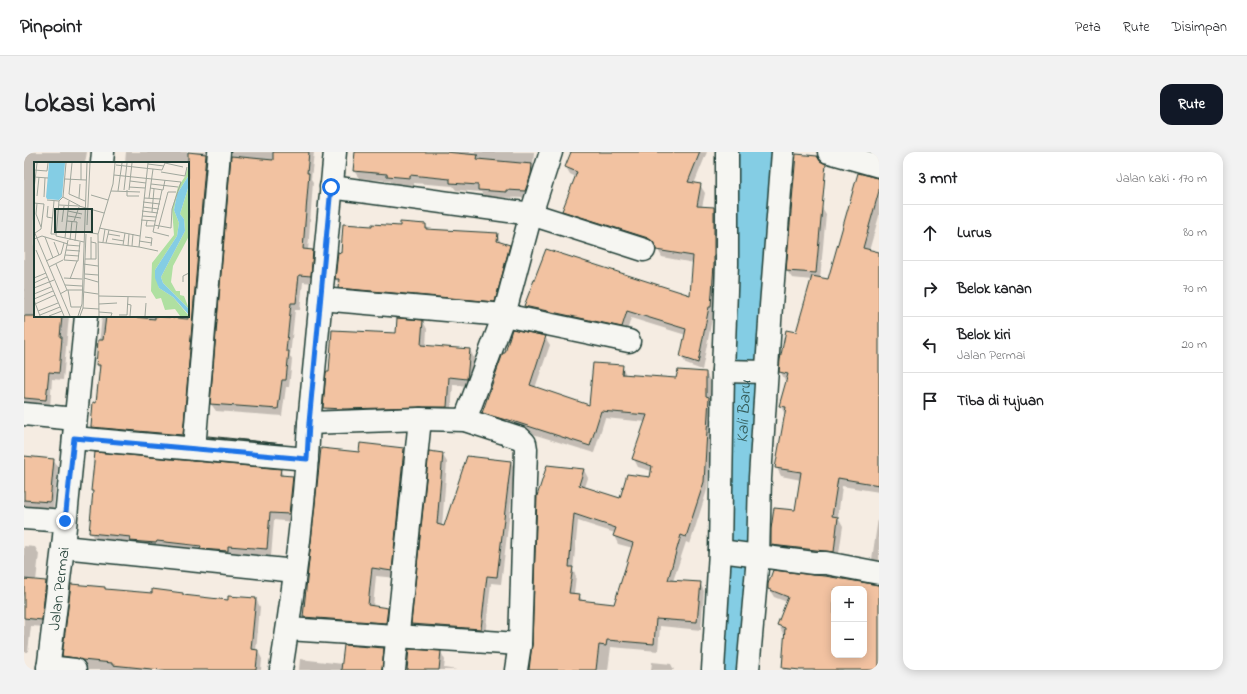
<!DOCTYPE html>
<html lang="id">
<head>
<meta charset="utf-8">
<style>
  :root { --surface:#fff; --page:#f2f2f2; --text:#202124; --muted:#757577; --line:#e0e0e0; --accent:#111827 }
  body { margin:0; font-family:"Indie Flower",sans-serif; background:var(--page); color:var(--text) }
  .controls { position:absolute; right:12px; bottom:12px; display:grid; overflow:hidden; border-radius:8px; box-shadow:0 2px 10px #0003 }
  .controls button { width:36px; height:36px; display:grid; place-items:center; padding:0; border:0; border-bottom:1px solid var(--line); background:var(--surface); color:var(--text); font:20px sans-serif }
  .stop { position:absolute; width:12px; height:12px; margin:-9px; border:3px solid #1a73e8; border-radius:50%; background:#fff }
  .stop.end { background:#1a73e8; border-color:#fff; box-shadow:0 1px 4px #0008 }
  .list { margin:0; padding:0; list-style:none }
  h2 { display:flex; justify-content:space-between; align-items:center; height:52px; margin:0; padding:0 16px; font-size:17px }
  h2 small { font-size:13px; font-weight:400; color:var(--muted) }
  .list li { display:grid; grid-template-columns:26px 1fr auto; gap:12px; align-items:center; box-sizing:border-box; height:56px; padding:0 16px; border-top:1px solid var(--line) }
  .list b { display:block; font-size:15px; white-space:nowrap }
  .list p { margin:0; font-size:13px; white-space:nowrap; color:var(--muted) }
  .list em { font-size:13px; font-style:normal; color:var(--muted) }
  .icon { flex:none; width:22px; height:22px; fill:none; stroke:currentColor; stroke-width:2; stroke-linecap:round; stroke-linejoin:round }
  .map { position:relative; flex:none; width:855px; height:518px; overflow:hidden; border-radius:12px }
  header { display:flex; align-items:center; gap:24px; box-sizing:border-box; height:56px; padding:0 20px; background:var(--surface); border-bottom:1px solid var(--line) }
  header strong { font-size:19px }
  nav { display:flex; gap:22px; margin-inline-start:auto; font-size:14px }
  .intro { display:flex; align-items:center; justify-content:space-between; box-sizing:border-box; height:96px; padding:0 24px }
  h1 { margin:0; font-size:28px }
  .button { padding:10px 18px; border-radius:12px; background:var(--accent); color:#fff; font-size:14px; font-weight:700 }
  main { display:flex; gap:24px; padding:0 24px }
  aside { flex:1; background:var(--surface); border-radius:12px; box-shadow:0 2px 10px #0003 }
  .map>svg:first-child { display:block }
  .shadow { fill:#0003; fill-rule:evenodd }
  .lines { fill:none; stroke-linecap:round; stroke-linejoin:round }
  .river { stroke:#84cde4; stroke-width:43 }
  .building { fill:#f2c2a1; stroke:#1f3d34; fill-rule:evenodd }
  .street-casing { stroke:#1f3d34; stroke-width:25 }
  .street { stroke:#f6f6f2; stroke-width:22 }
  .route { stroke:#1a73e8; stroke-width:5 }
  .labels { text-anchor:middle; stroke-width:3.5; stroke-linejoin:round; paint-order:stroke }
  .street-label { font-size:16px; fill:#1f3d34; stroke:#f6f6f2 }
  .water-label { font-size:17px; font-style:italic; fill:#335a57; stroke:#f6f6f2 }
  .inset-road { fill:none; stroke:#9fa69c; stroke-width:1 }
  .view { fill:#1f3d34; fill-opacity:0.15; stroke:#1f3d34; stroke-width:2 }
  .inset-edge { fill:none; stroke:#1f3d34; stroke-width:2 }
</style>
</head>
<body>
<header>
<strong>Pinpoint</strong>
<nav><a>Peta</a><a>Rute</a><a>Disimpan</a></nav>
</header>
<div class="intro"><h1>Lokasi kami</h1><a class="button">Rute</a></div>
<main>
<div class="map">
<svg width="855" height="518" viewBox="0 0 855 518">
  <rect width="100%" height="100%" fill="#f5ece2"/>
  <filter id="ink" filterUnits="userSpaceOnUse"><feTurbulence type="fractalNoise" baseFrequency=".025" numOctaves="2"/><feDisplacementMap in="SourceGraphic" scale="8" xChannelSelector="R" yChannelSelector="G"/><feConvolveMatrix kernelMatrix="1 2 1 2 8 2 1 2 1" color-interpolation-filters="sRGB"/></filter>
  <g filter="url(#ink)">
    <path class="shadow" d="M0,0H63L61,11H11V164H45L39,228L28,227L26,256L0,253Z
      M102,0H189L162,290L72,282L68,275L73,252L77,219L73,212L78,164H164V11H101Z
      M208,0H290L287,27L289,30L284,99H288L293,107L290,131L279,130L276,158H271L266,204L268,208L265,235H262L258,264L192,259L187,252Z
      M331,0H510L509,15L512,20L505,46L460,45L457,40L432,38L429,34L390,31V33L369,32L367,29L335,26L330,19Z
      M548,0H683L670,32L676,33L681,41L678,55L690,56L694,64L691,162H689L678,218L662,212L658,205L662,183L607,166L602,182L505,162L501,154L523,98L667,144L670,111L638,105L633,96L629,93L543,66L539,59L552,25L546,22L542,15Z
      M855,27V64L845,99L855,101V340L818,334L814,365L819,374L814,408L753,401L748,393L772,360L777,328L757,324L753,316L761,262L756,253L764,228H761L756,219L773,182L788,128L768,126L763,119L797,54L802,62L796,127L805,129Z
      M402,73L405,78L473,82L477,91L485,94L489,101L474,157L319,143L312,127L318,102L349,75H376Z
      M399,169L403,177L402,195L446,198L450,206L447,234L429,233L427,263H305L300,255L306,221L372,182Z
      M521,185L526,193L511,236L566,254L598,214L602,223L653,227L682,221L686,229V248L689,253L683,338L666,392L662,390L649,429L676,431L680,439L677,478L636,474L634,499L587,495L584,518H506L509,494L514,344L560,318L564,326L561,335L596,347L627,326L628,319L614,315L610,307L622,270L581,266L570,301L464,268L459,260ZM554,369L591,381L590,384L594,392L609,396L591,453L559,449L555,443L550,442L552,424L549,418Z
      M185,285L259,293L263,299L189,293Z
      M380,297L384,305L372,426L352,424L349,455L363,457L368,464L366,478L285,473L280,465L283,444L336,301Z
      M406,300L418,302L423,310L418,374L421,375L487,310L491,317L477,432L467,431L461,484L393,480L388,472Z
      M0,305L29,308L34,315L29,357L0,354Z
      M256,318L260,324L268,325L273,333L269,370L250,368L247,405L208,401V407L71,388L66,380L70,342L68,339Z
      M855,360V416L853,415L848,407Z
      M0,394L11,395L15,402L12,429L22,430L26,437L21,475L7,474L4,500H0Z
      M855,434V518H759L762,482H759L755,473L763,450L750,445L745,437ZM810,437H840V503H810Z
      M81,438L129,442L159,441L160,444L205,449L232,447L236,455L232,499H234L238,507L237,518H64V516L58,513L44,512L39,504Z
      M359,497L363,504L362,518H275L276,507L319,512Z
      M417,500L421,508L420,516L433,518H384Z
      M628,510L647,512L650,518H627Z"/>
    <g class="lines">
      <path class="river" id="s1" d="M704,518L709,428L734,0"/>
    </g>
    <path class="building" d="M164,0L182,2L159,283L67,275L69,250L72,251L76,213H72L74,188H79L82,164H99L131,167V164L164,167Z
      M249,0H285L283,21H285L279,97L289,98L287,124L275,123L272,151H267L262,199H265L262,228H258L254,257L186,252L207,4L249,8Z
      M331,0H421L454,3L453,7L508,12L507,22L501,39L482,38V40L454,38V33L426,31V27L386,23V26L363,24V22L329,19Z
      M547,0H676L664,30L677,32L673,54L690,55V112L687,155H685L674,211L656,205L662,177L603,159L598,175L500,154L522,97L666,143L669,104L632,98L629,90L624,86L538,59L553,20L541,15Z
      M772,2L793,4L796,9L802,12L792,121L762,119Z
      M834,21L855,26V39L839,96L855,100V333L814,326L808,364L814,365L810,400L747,393V377L750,356L771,358L777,320L751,316L762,255L755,254L764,222L755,220L756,208L762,178L772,180L788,124L804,127Z
      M376,70L402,72V77L474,81L473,89L486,93L471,150L314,136L315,127H311L314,100L317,101L319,72L348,74V72L376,74Z
      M0,164H38L36,185H38L35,221L25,220L22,248L0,246Z
      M373,166L399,168L397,193L446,197L443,227L425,225L423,255H396L320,257L299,256L302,220H305L308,178L372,181Z
      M488,177L522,184L506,233L565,253L569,211L599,213L598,222L652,226L654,218L682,220V244L685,245L680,330L662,385L657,383L644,428L677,430L673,470L632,467L630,492L583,488L582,494L575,493L572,518H505L508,492L513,344L523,313L560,317L555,333L596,346L603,322L626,325L628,314L608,307L623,263L577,259L566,294L482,267V268L458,261L479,201H481ZM550,362L592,376L589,384L609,391L590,452L555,448L556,442L545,441L549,415H545Z
      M184,284L259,292L184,285Z
      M336,291L380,296L368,419L348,416L344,453L364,456L362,471L279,465L297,296L335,300Z
      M405,299L419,301L413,372L420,374L443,304L487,309L473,425L463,424L457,477L387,472Z
      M71,300L257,317L256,323L269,324L265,362L246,361L243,397L204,394V399L176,397L177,394L133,389L132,391L106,389L107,385L65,381L69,339H67Z
      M0,304L30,307L26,350L0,348Z
      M749,418L789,423L801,424L855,433V518H776L758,516L761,476L753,473L764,445L744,437V432ZM810,437H840V503H810Z
      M0,427L22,429L18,468L0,466Z
      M47,432L81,435V437L128,441V437L159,441V443L204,448V444L232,446L227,497L234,498L232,518H137L88,513V511L58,508L52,506L38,504Z
      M320,493L360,496L358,518H317Z
      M385,497L417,499L415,518H383Z"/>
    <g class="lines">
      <g class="street-casing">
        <g id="street">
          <path d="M805,0L855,14"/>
          <path d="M78,11L79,0"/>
          <path d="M307,35L507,62L620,98"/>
          <path d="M297,147L480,163L605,189"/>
          <path d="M699,219L742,220"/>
          <path d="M0,262L51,267"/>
          <path d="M441,268L480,163L507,62L527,0"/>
          <path d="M285,271L396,267L441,268L496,286L501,291L502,297L496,492L492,518"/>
          <path d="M50,286L283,307"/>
          <path d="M170,297L195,0"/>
          <path d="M0,366L41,369"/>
          <path d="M39,395L271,419"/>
          <path d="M696,399L790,411H802L855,421"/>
          <path d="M264,477L496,492"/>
          <path d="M24,515L51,518"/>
          <path id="s2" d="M24,518L39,395L62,164"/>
          <path d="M257,518C270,436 281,354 285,271L311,0"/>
          <path d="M370,518L396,267"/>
          <path d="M689,518L696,399L699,219L703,112V0"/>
          <path d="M724,518L734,405L736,326L747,154L759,0"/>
        </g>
      </g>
      <use href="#street" class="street"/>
    </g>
  </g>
  <g class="lines" filter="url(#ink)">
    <path class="route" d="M41,369L50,286L283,307L285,271L307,35"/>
  </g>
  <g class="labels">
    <g class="street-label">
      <text dy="6" stroke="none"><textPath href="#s2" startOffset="82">Jalan Permai</textPath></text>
    </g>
    <g class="water-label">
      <text dy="6" stroke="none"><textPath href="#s1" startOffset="259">Kali Baru</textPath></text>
    </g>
  </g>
  <g transform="translate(10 10)">
    <rect width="155" height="155" fill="#f5ece2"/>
    <path d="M153,5L155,13L143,32L140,48L145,61L143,74L121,108L125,126L139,135L155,154H146L141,147L131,148L127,136L122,137L117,129L118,101L140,73L138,47L144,25L152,13ZM155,23V74L139,104L137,120L142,129H146V133L150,134L155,147L129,121L127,115L151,69L150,57L146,52Z" fill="#afe0a1"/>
    <path d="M15,1H31L28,35L25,38L13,37L12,35ZM155,13V23L146,52L150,57L151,69L127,115L129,121L155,147V153L139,135L125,126L121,116V108L143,74L145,61L140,48L143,32Z" fill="#84cde4"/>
    <path class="inset-road" d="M38,1L35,32L51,39M131,1L149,5M114,2L130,4M82,3L128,8L131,1M0,8L13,9L14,1M127,10L151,14L153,5M80,13L147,20L138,47L137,66L120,63M0,15L14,16M31,17L52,18M47,18V1M96,19L112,21M117,22L144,25M95,25L111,26M116,26L129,28L131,18M0,27L3,1M90,28L93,1M93,28V34H105M95,28L98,1M128,28L119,70L135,74M77,29L106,30M84,29L88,1M57,33L74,38M3,34L5,15M10,35L11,16M29,35L46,44M45,36L46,22M110,36L127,37M115,36L119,7M13,38L25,39L29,35L32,1M20,39L17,72H22M25,39L22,74L50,80M109,40L126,42M0,41L10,42L7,67L1,71M3,41L2,52L7,65M25,43L45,44L70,51M14,44L13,55L18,56M109,45L125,47M34,49L48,52M108,49L124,51M118,50L120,27M34,54L47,56M108,54L122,55M107,58L121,59M33,59L43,60L41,79M40,59L45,45M113,59L112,64H120M28,60L30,44M53,63L56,1M65,66L106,74M124,67L134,30H142M0,69L36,154M52,70L64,72M74,72L86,74M11,75L19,96M111,75L118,76L117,84M31,76L35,39M0,77L8,74L34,82M78,77L90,79M34,78L30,98L44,99L46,80M36,78L38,59M105,79L118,81M20,80L25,93M64,80L105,85L114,1M69,80L71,67M72,81L75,68M33,83L46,84M89,83L91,71M94,84L95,72M98,84L99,72M105,85L124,89M2,88L30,154M32,88L46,89M31,93L45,94M51,97H62V81L57,80M57,97V75M12,99L27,92L30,81M22,102L33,128L26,132M49,102L64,104M15,105L29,98M51,112L64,113M0,116L12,111M30,116L48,117M50,116L64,120M36,117L43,99M149,120V114L155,111M0,121L13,115M31,123L48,124M0,126L20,118M33,128H48M34,128L37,145H47M50,130L64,132M0,132L17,125M65,134L112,135M0,137L19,129M0,138L6,154M1,142L21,133M65,142L83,141M93,142L97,143L96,154M49,146L65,147M4,149L24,141M65,150L78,151L77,154M6,153L26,145M85,153H93L94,135M15,154L28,149M44,154L48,142L53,1M46,154L49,146L52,72M65,154L64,72L79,22L81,1M111,154L112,141"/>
    <path class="view" d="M21,47H58V70H21Z"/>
    <rect width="155" height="155" class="inset-edge"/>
  </g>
</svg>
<div class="controls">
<button>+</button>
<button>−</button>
</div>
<div class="stop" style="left:307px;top:35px"></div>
<div class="stop end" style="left:41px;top:369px"></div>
</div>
<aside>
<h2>3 mnt<small>Jalan kaki · 170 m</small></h2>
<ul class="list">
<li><svg class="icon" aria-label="ahead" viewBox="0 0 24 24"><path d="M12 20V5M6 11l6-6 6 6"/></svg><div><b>Lurus</b></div><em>80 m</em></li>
<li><svg class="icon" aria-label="right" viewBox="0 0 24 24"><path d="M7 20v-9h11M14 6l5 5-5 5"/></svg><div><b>Belok kanan</b></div><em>70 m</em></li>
<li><svg class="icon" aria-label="left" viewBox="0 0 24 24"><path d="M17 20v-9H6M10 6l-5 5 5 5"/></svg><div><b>Belok kiri</b><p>Jalan Permai</p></div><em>20 m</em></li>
<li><svg class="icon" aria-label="arrive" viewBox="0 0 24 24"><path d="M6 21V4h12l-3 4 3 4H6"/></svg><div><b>Tiba di tujuan</b></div></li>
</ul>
</aside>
</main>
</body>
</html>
